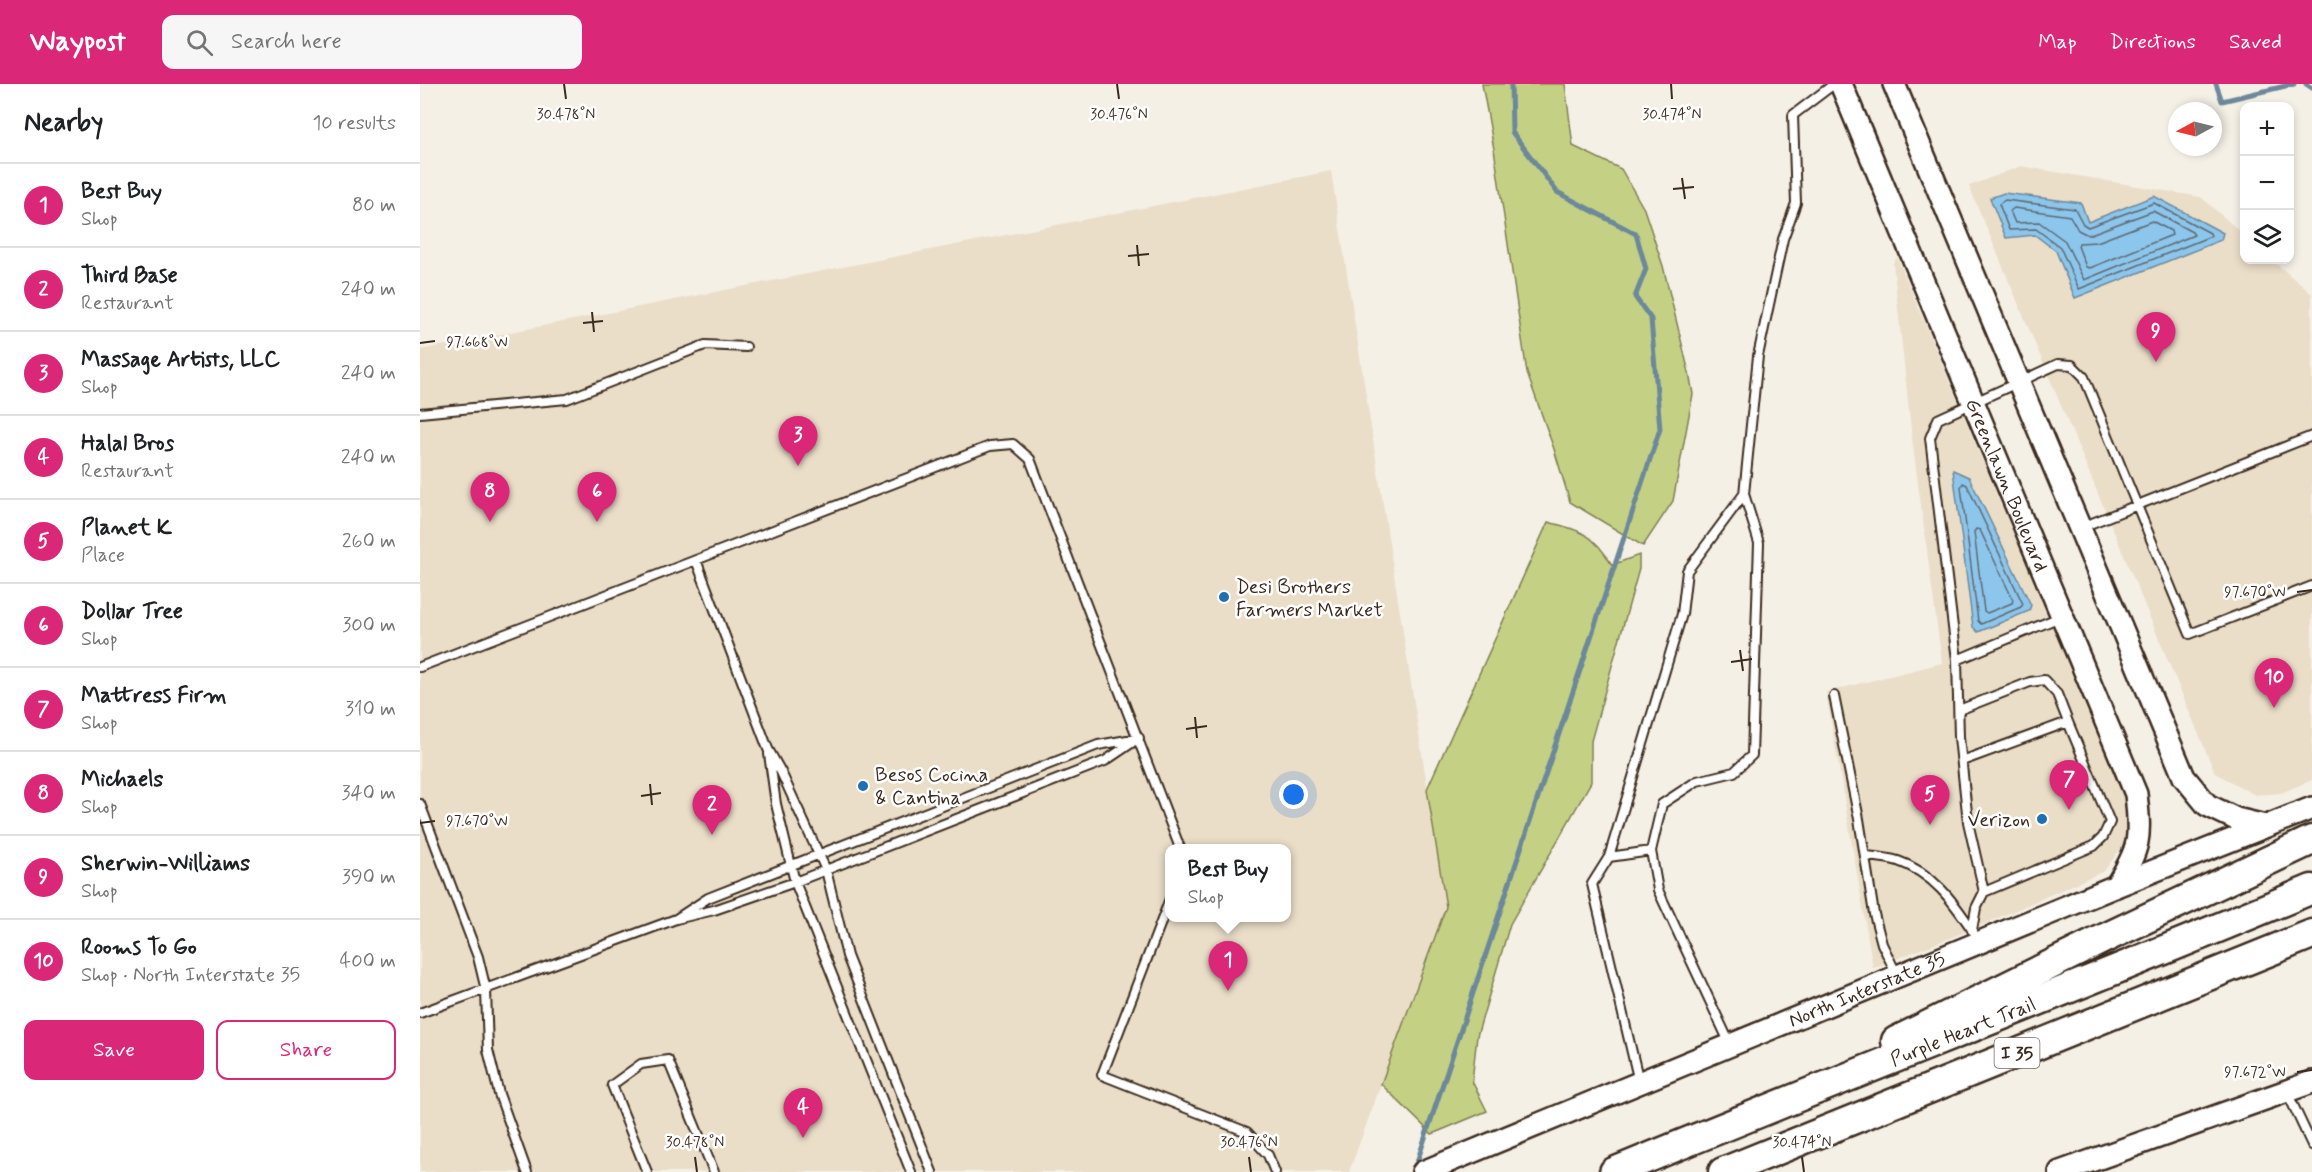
<!DOCTYPE html>
<html lang="en">
<head>
<meta charset="utf-8">
<style>
  :root { --surface:#fff; --page:#f6f6f6; --text:#202124; --muted:#757577; --line:#e0e0e0; --accent:#db2777 }
  body { margin:0; font-family:Mynerve,sans-serif; background:var(--page); color:var(--text) }
  .controls { position:absolute; right:18px; top:18px; display:grid; overflow:hidden; border-radius:12px; box-shadow:0 3px 9px #0003 }
  .controls button { width:54px; height:54px; display:grid; place-items:center; padding:0; border:0; border-bottom:2px solid var(--line); background:var(--surface); color:var(--text); font:30px sans-serif }
  .compass { position:absolute; left:1748px; top:18px; width:54px; height:54px; border-radius:50%; background:var(--surface); box-shadow:0 3px 9px #0003; rotate:263deg }
  .you { position:absolute; left:874px; top:711px; width:21px; height:21px; margin:-15px; border:4px solid #fff; border-radius:50%; background:#1a73e8; box-shadow:0 0 0 9px #1a73e833 }
  .badge { display:grid; place-items:center; width:39px; height:39px; border-radius:50%; background:var(--accent); color:#fff; font-size:20px; font-weight:700 }
  .pin { position:absolute; translate:-50% -50px; filter:drop-shadow(0 2px 3px #0008) }
  .pin::after { content:''; position:absolute; top:32px; width:21px; height:18px; background:inherit; clip-path:polygon(0 0,100% 0,50% 100%) }
  .popup { position:absolute; left:745px; top:760px; width:126px; height:78px; box-sizing:border-box; display:grid; place-content:center; border-radius:12px; background:var(--surface); filter:drop-shadow(0 2px 4px #0005); font-size:20px; white-space:nowrap; color:var(--muted) }
  .popup b { font-size:22px; color:var(--text) }
  .popup::after { content:''; position:absolute; left:50%; top:100%; margin-left:-12px; border:12px solid transparent; border-top-color:var(--surface) }
  .list { margin:0; padding:0; list-style:none }
  h2 { display:flex; justify-content:space-between; align-items:center; height:78px; margin:0; padding:0 24px; font-size:26px }
  h2 small { font-size:20px; font-weight:400; color:var(--muted) }
  .list li { display:grid; grid-template-columns:39px 1fr auto; gap:18px; align-items:center; box-sizing:border-box; height:84px; padding:0 24px; border-top:2px solid var(--line) }
  .list b { display:block; font-size:22px; white-space:nowrap }
  .list p { margin:0; font-size:20px; white-space:nowrap; color:var(--muted) }
  .list em { font-size:20px; font-style:normal; color:var(--muted) }
  .actions { display:flex; gap:12px; padding:18px 24px }
  .actions a { flex:1; padding:14px 0; border:2px solid var(--accent); border-radius:12px; text-align:center; font-size:21px; color:var(--accent) }
  .actions .main { background:var(--accent); color:#fff }
  .icon { flex:none; width:33px; height:33px; fill:none; stroke:currentColor; stroke-width:2; stroke-linecap:round; stroke-linejoin:round }
  .map { position:relative; flex:none; width:1892px; height:1088px; overflow:hidden }
  header { display:flex; align-items:center; gap:36px; box-sizing:border-box; height:84px; padding:0 30px; background:var(--accent); color:#fff }
  header strong { font-size:28px }
  nav { display:flex; gap:33px; margin-inline-start:auto; font-size:21px }
  .search { width:420px; height:54px; background:var(--page); display:flex; align-items:center; gap:15px; box-sizing:border-box; padding:0 21px; border-radius:12px; color:var(--muted); font-size:22px }
  main { display:flex }
  aside { flex:1; background:var(--surface) }
  .map>svg:first-child { display:block }
  .built { fill:#eadec9; fill-rule:evenodd }
  .green { fill:#c4d185; stroke:#807e52; stroke-width:1.5 }
  .water { fill:#8dc6ec; stroke:#6c889a; stroke-width:1.5 }
  .lines { fill:none; stroke-linecap:round; stroke-linejoin:round }
  .shore { stroke:#5c6870; stroke-width:1.5 }
  .stream { stroke:#6c889a; stroke-width:5 }
  .service-casing { stroke:#3b2a1e; stroke-width:12 }
  .secondary-casing { stroke:#3b2a1e; stroke-width:26 }
  .motorway-casing { stroke:#3b2a1e; stroke-width:33 }
  .service { stroke:#fff; stroke-width:8 }
  .secondary { stroke:#fff; stroke-width:21 }
  .motorway { stroke:#fff; stroke-width:28 }
  .ticks { fill:none; stroke:#3b2a1e; stroke-width:2 }
  .poi-dot { fill:#1f6fb2; stroke:#fff; stroke-width:2 }
  .labels { text-anchor:middle; stroke-width:5; stroke-linejoin:round; paint-order:stroke }
  .shield { fill:#fff; stroke:#766a62; stroke-width:1.5 }
  .shield-label { font-size:18px; font-weight:bold; fill:#3b2a1e }
  .street-label { font-size:20px; fill:#3b2a1e; stroke:#fff }
  .poi-label { font-size:20px; fill:#3b2a1e; stroke:#fff; text-anchor:start }
  .ticks-label { font-size:15px; text-anchor:middle; fill:#3b2a1e; stroke:#fff; stroke-width:5; stroke-linejoin:round; paint-order:stroke }
</style>
</head>
<body>
<header>
<strong>Waypost</strong>
<div class="search"><svg class="icon" aria-label="search" viewBox="0 0 24 24"><circle cx="10" cy="10" r="6"/><path d="M15 15l6 6"/></svg>Search here</div>
<nav><a>Map</a><a>Directions</a><a>Saved</a></nav>
</header>
<main>
<aside>
<h2>Nearby<small>10 results</small></h2>
<ul class="list">
<li><span class="badge">1</span><div><b>Best Buy</b><p>Shop</p></div><em>80 m</em></li>
<li><span class="badge">2</span><div><b>Third Base</b><p>Restaurant</p></div><em>240 m</em></li>
<li><span class="badge">3</span><div><b>Massage Artists, LLC</b><p>Shop</p></div><em>240 m</em></li>
<li><span class="badge">4</span><div><b>Halal Bros</b><p>Restaurant</p></div><em>240 m</em></li>
<li><span class="badge">5</span><div><b>Planet K</b><p>Place</p></div><em>260 m</em></li>
<li><span class="badge">6</span><div><b>Dollar Tree</b><p>Shop</p></div><em>300 m</em></li>
<li><span class="badge">7</span><div><b>Mattress Firm</b><p>Shop</p></div><em>310 m</em></li>
<li><span class="badge">8</span><div><b>Michaels</b><p>Shop</p></div><em>340 m</em></li>
<li><span class="badge">9</span><div><b>Sherwin-Williams</b><p>Shop</p></div><em>390 m</em></li>
<li><span class="badge">10</span><div><b>Rooms To Go</b><p>Shop · North Interstate 35</p></div><em>400 m</em></li>
</ul>
<div class="actions"><a class="main">Save</a><a>Share</a></div>
</aside>
<div class="map">
<svg width="1892" height="1088" viewBox="0 0 1892 1088">
  <rect width="100%" height="100%" fill="#f5f0e6"/>
  <filter id="ink" filterUnits="userSpaceOnUse"><feTurbulence type="fractalNoise" baseFrequency=".0167" numOctaves="2"/><feDisplacementMap in="SourceGraphic" scale="12" xChannelSelector="R" yChannelSelector="G"/><feConvolveMatrix kernelMatrix="1 2 1 2 8 2 1 2 1" color-interpolation-filters="sRGB"/></filter>
  <g filter="url(#ink)">
    <path class="built" d="M1601,82L1781,113L1824,151V176H1852L1892,210V696L1861,709L1835,711L1795,689L1549,102Z
      M911,87L1026,823L929,1088H0V266ZM750,764H866V834H750Z
      M1477,173L1706,716L1710,738L1702,763L1684,787L1558,843L1453,884L1406,608L1522,579L1492,355L1473,179Z"/>
    <path class="green" d="M1062,0H1145L1153,62L1201,85L1224,125L1243,182L1269,289L1273,310L1253,417L1223,462L1150,418L1134,365L1107,289L1074,65Z
      M1128,438C1161,446 1174,450 1192,481L1219,471V485L1171,657V698L1090,840L1057,952L1052,997L1067,1027L1012,1050L961,1000L1026,823L1007,705Z"/>
    <path class="water" d="M1584,109L1661,119L1668,138L1734,112L1803,149L1801,156L1655,214L1636,167L1615,151L1586,154L1570,114Z
      M1533,386L1549,393L1611,521L1609,527L1558,548L1553,543Z"/>
    <g class="lines">
      <path class="shore" d="M1585,116L1655,125L1663,140L1668,143L1734,119L1790,149L1791,152L1659,205L1640,163L1616,145L1589,146L1579,120Z
        M1594,124L1650,132L1658,146L1668,151L1733,127L1772,148L1774,151L1664,196L1645,157L1619,138L1595,139L1590,127Z
        M1732,137L1751,147L1752,151L1670,184L1666,183L1658,162L1659,159L1677,158Z
        M1543,399L1547,401L1603,520L1601,523L1561,540L1558,537L1541,403Z
        M1556,445L1560,446L1593,516L1592,519L1567,529L1564,527L1554,448Z"/>
      <path class="stream" d="M1796,0L1802,17L1874,0
        M1886,0L1892,4
        M997,1078L1240,345L1231,235L1215,213L1226,185L1216,150L1137,108L1092,48L1091,0"/>
      <g class="service-casing">
        <path id="service" d="M0,329L147,315L285,261L326,263
          M1662,443L1892,352
          M276,476L348,665L361,688L406,786L427,872L512,1088
          M1537,576L1510,354L1518,335L1638,280L1652,281L1664,293L1770,550L1892,502
          M0,583L570,362L593,360L610,375L760,764
          M1414,612L1439,735L1454,830L1462,860L1477,891
          M1539,626L1610,598L1624,596L1637,610L1648,638
          M719,654L685,677L375,798L294,826L256,835L288,814L678,661Z
          M349,670L356,720L375,798L491,1088
          M1542,677L1648,638L1690,738L1683,753L1674,762L1564,808
          M0,720L58,873L66,906L68,966L79,1010L107,1088
          M1445,772C1455,773 1468,774 1478,777C1513,789 1533,817 1553,847
          M1189,773L1262,530L1267,487L1324,410
          M750,815L682,991L827,1048L848,1071L855,1088
          M1552,846L1556,824L1564,808L1548,738L1539,653L1537,576L1640,533
          M0,929L256,835
          M1310,960L1238,806L1231,767L1242,720L1277,697L1314,688L1332,671L1339,459L1324,410L1338,272L1363,155L1376,119L1373,31L1414,0
          M1219,998L1172,800L1189,773L1231,767
          M1867,1008L1892,1061
          M227,1088L192,1001L221,980L248,976L294,1088"/>
      </g>
      <g class="secondary-casing">
        <g id="secondary">
          <path id="s1" d="M1421,0L1716,710C1721,755 1720,764 1696,802"/>
          <path d="M1474,0L1764,693L1787,721L1816,735L1845,742"/>
          <path id="s2" d="M1003,1088L1696,802L1892,724"/>
          <path d="M1640,1088L1892,998"/>
        </g>
      </g>
      <g class="motorway-casing">
        <g id="motorway">
          <path d="M1476,957L1687,853L1892,756"/>
          <path id="s3" d="M1194,1088C1426,992 1661,902 1892,805"/>
          <path d="M1303,1088L1892,850"/>
        </g>
      </g>
      <use href="#service" class="service"/>
      <use href="#secondary" class="secondary"/>
      <use href="#motorway" class="motorway"/>
    </g>
  </g>
  <path class="ticks" d="M144,0L146,15M697,0L699,15M1251,0L1252,15M1262,94L1265,115M1253,105L1274,103M717,161L719,182M708,172L729,170M172,228L174,248M163,239L183,237M0,259L15,257M1877,508L1892,506M1320,566L1323,587M1311,578L1332,575M775,633L777,654M766,645L787,642M230,700L232,721M221,712L241,709M0,739L15,737M1877,988L1892,986M275,1073L277,1088M829,1073L831,1088M1382,1073L1384,1088"/>
  <g class="poi-dot">
    <circle cx="804" cy="513" r="6"/>
    <circle cx="443" cy="702" r="6"/>
    <circle cx="1622" cy="735" r="6"/>
  </g>
  <g class="labels">
    <rect class="shield" x="1574.5" y="954" width="45" height="30" rx="4.5"/>
    <g class="shield-label">
      <text x="1597" y="975">I 35</text>
    </g>
    <g class="street-label">
      <text dy="7" stroke="none"><textPath href="#s1" startOffset="434">Greenlawn Boulevard</textPath></text>
      <text dy="7" stroke="none"><textPath href="#s2" startOffset="480">North Interstate 35</textPath></text>
      <text dy="7" stroke="none"><textPath href="#s3" startOffset="376">Purple Heart Trail</textPath></text>
    </g>
    <g class="poi-label">
      <text x="816" y="509">Desi Brothers<tspan x="816" dy="23">Farmers Market</tspan></text>
      <text x="455" y="697">Besos Cocina<tspan x="455" dy="23">&amp; Cantina</tspan></text>
      <text x="1610" y="742" text-anchor="end">Verizon</text>
    </g>
  </g>
  <g class="ticks-label">
    <text x="146" y="35">30.478°N</text>
    <text x="699" y="35">30.476°N</text>
    <text x="1252" y="35">30.474°N</text>
    <text x="57" y="263">97.668°W</text>
    <text x="1835" y="513">97.670°W</text>
    <text x="57" y="742">97.670°W</text>
    <text x="1835" y="993">97.672°W</text>
    <text x="275" y="1063">30.478°N</text>
    <text x="829" y="1063">30.476°N</text>
    <text x="1382" y="1063">30.474°N</text>
  </g>
</svg>
<div class="controls">
<button>+</button>
<button>−</button>
<button><svg class="icon" aria-label="layers" viewBox="0 0 24 24"><path d="M12 4l9 5-9 5-9-5zM3 14l9 5 9-5"/></svg></button>
</div>
<svg class="compass" viewBox="-18 -18 36 36"><path d="M0-13l5 13h-10z" fill="#e53935"/><path d="M0 13l5-13h-10z" fill="#757577"/></svg>
<div class="you"></div>
<div class="pin badge" style="left:808px;top:907px">1</div>
<div class="popup"><b>Best Buy</b>Shop</div>
<div class="pin badge" style="left:292px;top:751px">2</div>
<div class="pin badge" style="left:378px;top:382px">3</div>
<div class="pin badge" style="left:383px;top:1054px">4</div>
<div class="pin badge" style="left:1510px;top:741px">5</div>
<div class="pin badge" style="left:177px;top:438px">6</div>
<div class="pin badge" style="left:1649px;top:726px">7</div>
<div class="pin badge" style="left:70px;top:438px">8</div>
<div class="pin badge" style="left:1736px;top:278px">9</div>
<div class="pin badge" style="left:1854px;top:624px">10</div>
</div>
</main>
</body>
</html>
